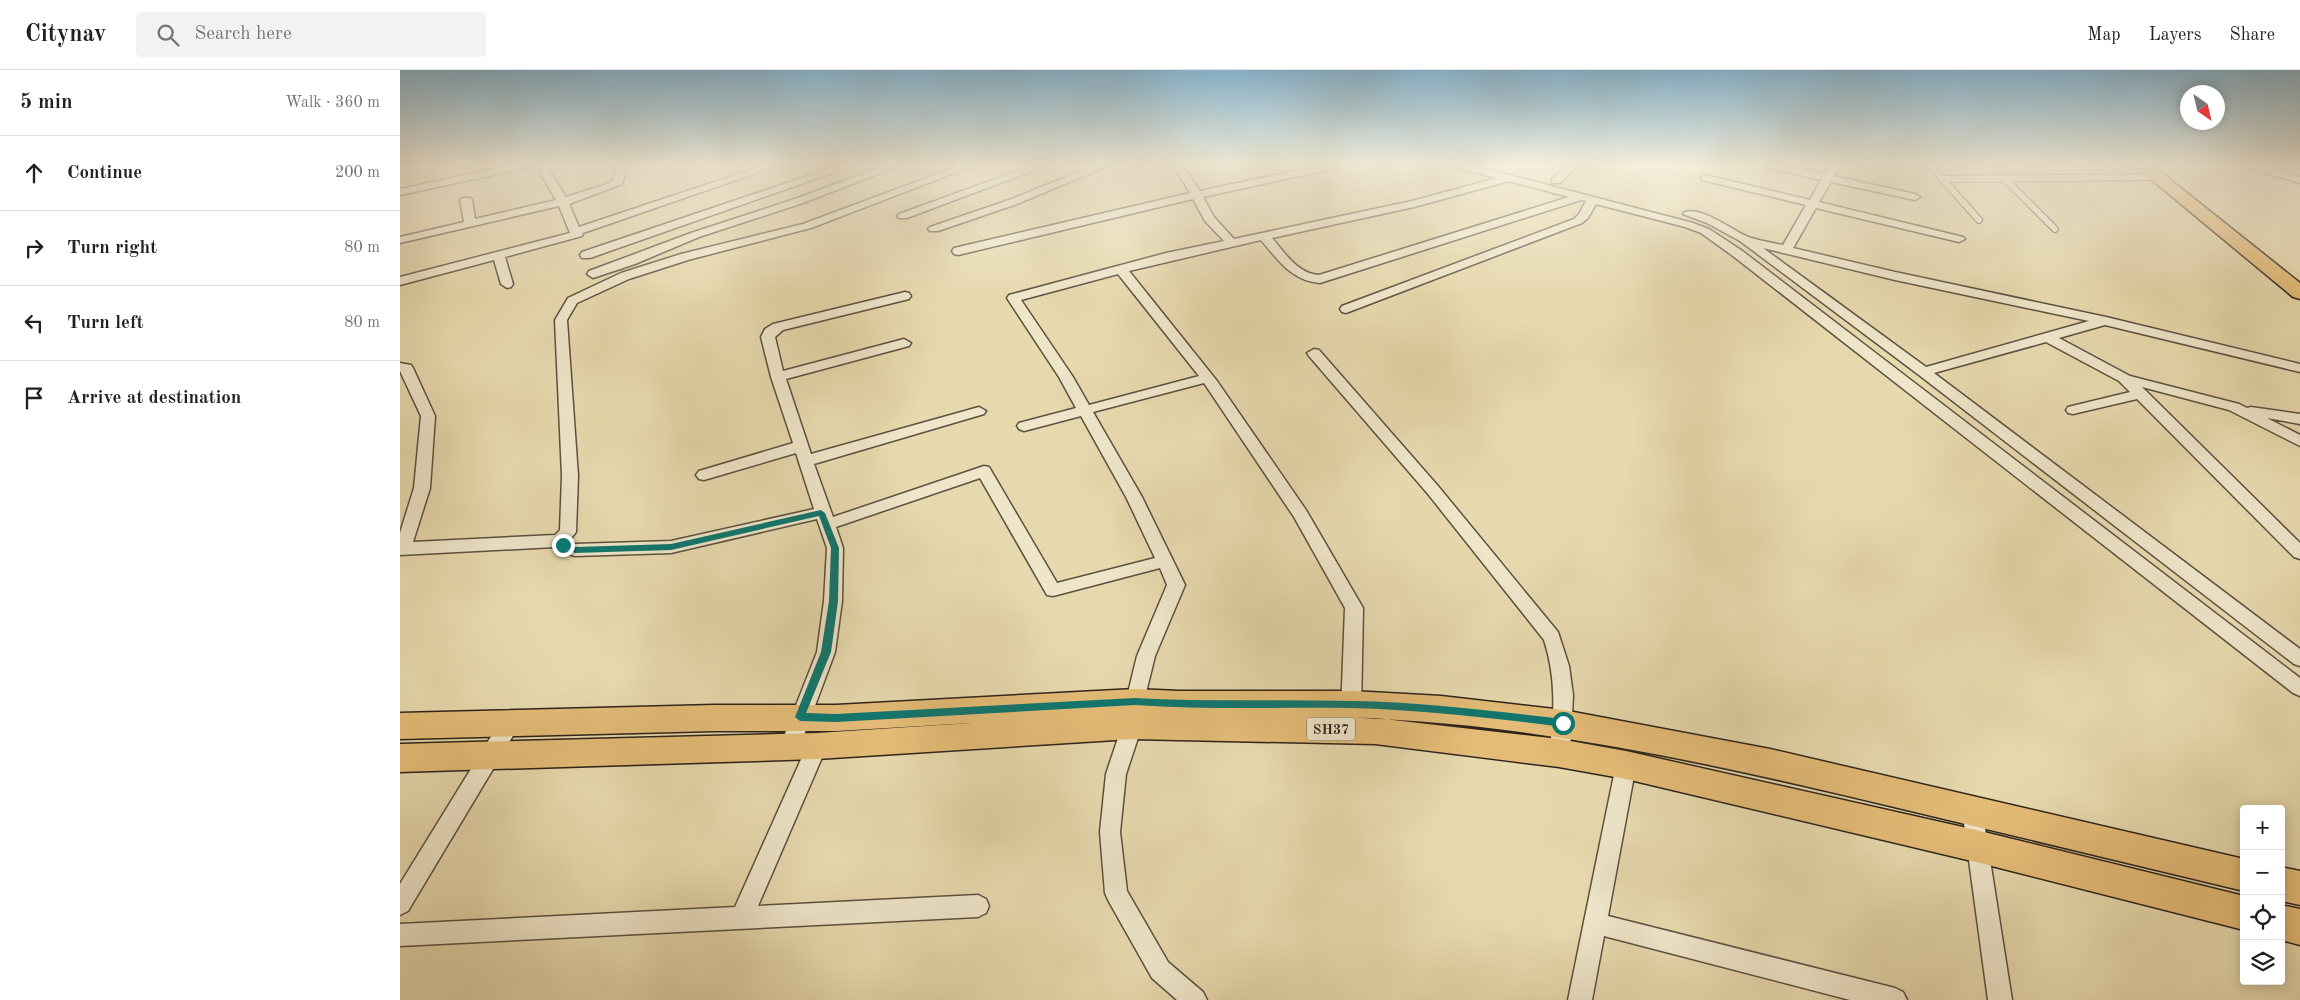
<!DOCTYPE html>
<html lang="en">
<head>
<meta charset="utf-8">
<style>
  :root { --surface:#fff; --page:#f2f2f2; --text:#202124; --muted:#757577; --line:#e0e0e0 }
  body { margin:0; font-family:"Old Standard TT",serif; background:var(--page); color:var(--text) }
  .controls { position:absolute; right:15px; bottom:15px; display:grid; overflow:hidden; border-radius:5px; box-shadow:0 2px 12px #0003 }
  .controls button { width:45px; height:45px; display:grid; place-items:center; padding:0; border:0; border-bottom:1px solid var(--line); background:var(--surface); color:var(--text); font:25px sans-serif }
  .compass { position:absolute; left:1780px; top:15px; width:45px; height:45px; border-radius:50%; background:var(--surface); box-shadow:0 2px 12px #0003; rotate:146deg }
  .stop { position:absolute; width:15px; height:15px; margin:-11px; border:4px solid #0f766e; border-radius:50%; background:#fff }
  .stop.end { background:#0f766e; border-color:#fff; box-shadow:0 1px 5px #0008 }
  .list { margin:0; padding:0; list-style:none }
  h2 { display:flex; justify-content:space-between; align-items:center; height:65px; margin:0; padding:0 20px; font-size:21px }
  h2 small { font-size:16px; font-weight:400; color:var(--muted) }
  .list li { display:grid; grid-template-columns:32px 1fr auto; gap:15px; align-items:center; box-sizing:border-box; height:75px; padding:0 20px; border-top:1px solid var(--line) }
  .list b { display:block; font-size:19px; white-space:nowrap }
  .list em { font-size:16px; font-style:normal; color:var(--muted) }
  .icon { flex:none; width:28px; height:28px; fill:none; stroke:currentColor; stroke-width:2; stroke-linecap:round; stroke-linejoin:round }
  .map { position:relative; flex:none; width:1900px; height:930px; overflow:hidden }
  header { display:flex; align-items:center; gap:30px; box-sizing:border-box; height:70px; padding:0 25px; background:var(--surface); border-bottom:1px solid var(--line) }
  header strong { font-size:24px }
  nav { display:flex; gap:28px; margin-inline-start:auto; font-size:18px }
  .search { width:350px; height:45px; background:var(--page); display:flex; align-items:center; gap:12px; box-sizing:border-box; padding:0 18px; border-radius:5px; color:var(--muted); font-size:19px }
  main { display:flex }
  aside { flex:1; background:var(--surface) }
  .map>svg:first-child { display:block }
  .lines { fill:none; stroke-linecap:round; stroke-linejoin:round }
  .lane-casing { stroke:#5c5040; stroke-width:8 }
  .street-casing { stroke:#5c5040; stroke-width:3 }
  .primary-casing { stroke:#2d231b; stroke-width:3 }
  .lane { stroke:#efe6ca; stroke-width:6 }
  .street { fill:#efe6ca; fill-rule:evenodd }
  .primary { fill:#e4bc77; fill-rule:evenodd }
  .route { fill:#0f766e }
  .labels { text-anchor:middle; stroke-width:4; stroke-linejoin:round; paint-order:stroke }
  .shield { fill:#efe6ca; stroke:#675e50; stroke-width:1 }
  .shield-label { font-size:14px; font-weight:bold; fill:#2d231b }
</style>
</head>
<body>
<header>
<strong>Citynav</strong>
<div class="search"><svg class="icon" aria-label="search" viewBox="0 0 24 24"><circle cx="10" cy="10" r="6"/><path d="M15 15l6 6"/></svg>Search here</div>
<nav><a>Map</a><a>Layers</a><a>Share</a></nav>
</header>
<main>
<aside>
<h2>5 min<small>Walk · 360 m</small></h2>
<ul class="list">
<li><svg class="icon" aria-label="ahead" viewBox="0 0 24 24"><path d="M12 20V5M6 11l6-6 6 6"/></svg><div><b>Continue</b></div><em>200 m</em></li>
<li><svg class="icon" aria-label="right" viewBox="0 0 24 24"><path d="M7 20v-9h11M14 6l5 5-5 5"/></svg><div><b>Turn right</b></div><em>80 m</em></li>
<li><svg class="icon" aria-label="left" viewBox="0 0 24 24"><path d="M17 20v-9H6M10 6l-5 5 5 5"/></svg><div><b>Turn left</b></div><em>80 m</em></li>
<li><svg class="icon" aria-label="arrive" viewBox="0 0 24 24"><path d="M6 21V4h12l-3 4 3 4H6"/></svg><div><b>Arrive at destination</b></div></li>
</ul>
</aside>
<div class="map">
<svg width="1900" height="930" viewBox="0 0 1900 930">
  <rect width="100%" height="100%" fill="#e7d9ae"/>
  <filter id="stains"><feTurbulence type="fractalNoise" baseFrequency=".004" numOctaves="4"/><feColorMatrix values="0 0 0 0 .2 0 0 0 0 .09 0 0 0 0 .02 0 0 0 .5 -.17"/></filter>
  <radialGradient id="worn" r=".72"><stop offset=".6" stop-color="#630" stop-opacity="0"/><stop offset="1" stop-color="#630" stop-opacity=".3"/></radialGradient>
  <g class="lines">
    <g class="lane-casing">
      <path id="lane" d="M1530,95L1579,150
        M1544,109L1757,107
        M1605,109L1655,159"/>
    </g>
    <g class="street-casing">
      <path id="street" d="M112,95H131L126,98L0,125V119Z
        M136,95H146L166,127L207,114L213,110L218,95H228L222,114L169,134L179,157L365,95H380L183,163L182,166L105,187L113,214L111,217L107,218L101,214L94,190L0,215V207L170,163L159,136L0,173V167L64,152L60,130L62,128H70L72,130L75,149L156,130Z
        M440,95H455L190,188H182L180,185L182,182Z
        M487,95H501L403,133L299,167L235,194L193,208L187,204L189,201L291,163L395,129Z
        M561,95H575L411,158L288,190L229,209L177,233L167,250L178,406L176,462L169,471L175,474L271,471L414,439L396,383L304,410L299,409L296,405L299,401L393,373L371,307L361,267L365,259L373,254L505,222L509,223L511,226L509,229L383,260L375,267L383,301L504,269L511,273L509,276L386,309L411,384L579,337L586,341L584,344L414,394L433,447L584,396L589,397L657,513L755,488L726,427L681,346L624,361L619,359L617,356L619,353L676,338L659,307L607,228L609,225L766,183L824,171L805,151L793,129L558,185L554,184L552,181L554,178L790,123L773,95H783L800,121L922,95H941L936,98L803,127L814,147L834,169L1012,131L1097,108L1055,97L1054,95H1071L1293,153L1309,159L1341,180L1900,608V626L1893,623L1333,186L1301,163L1285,157L1196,134L1188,148L1182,153L946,243L942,242L940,239L942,236L1174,149L1179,144L1186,131L1181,130L920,213C892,211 878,190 861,170L729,201L817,311L906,440L963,538L961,641L958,647L951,649L944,647L941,641L945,538L894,447L804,313L693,342L742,427L785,515L755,586L744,631L742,656L726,704L720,762L727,821L768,892L803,922L807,930H777L752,908L708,830L705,823L700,762L706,704L722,656L726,631L737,586L767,515L760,498L653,526L647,525L580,408L436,457L443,478L442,531L435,582L400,676L397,682L390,684L383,682L380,676L417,582L424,531L427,478L417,449L271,483L175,486L161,482L155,477L0,485V463L14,418L21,346L0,301V293L11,295L13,298L35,346L30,418L13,472L155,465L160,460L162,406L155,250L168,228L221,203L281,184L403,154ZM1109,111L1169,127L919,205C898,204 885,183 872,168L1014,137ZM718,204L799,306L689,335L673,307L621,230Z
        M634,95H648L507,148H499L497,146L499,144Z
        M696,95H710L617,134L538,161H530L528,159L530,157L609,130Z
        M1168,95H1179L1160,113H1152V109Z
        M1365,95H1384L1425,104L1430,95H1440L1434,106L1515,124L1520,127L1515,130L1431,112L1419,132L1563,167L1565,169L1559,172L1416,138L1393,178L1495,202L1706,247L1900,294V302L1705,255L1659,268L1730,306L1839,334L1847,338L1851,337L1900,344V354L1867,348L1900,365V376L1829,340L1742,317L1900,473V489L1894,487L1737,329L1673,344L1668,343L1666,340L1668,337L1730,322L1719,311L1646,272L1534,303L1900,579V596L1894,594L1519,305L1340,171L1307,153L1283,144L1285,142C1305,137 1333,162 1351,168C1362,171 1372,173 1383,175L1406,135L1302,110L1301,108L1306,105L1410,130L1421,110L1366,97ZM1363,178L1495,210L1689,251L1526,297Z
        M1482,95H1499L1500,96L1495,99L1483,97Z
        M1843,95H1859L1900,107V113L1844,97Z
        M914,279L919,280L1038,416L1158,562L1169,596L1173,625L1171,668L1166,689L1159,691L1152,689L1149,683C1155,644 1156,607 1144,570L1028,424L909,286L907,283Z
        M110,645L117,647L120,653L117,659L8,841L0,845V814L103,647Z
        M417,668L424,670L427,676L358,836L578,825L586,829L589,836L586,843L578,847L0,876V854L335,837L407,676L410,670Z
        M1226,686L1233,689L1236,695L1208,846L1495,918L1503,922L1507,930H1450L1204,866L1192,930H1168L1216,695L1219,689Z
        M1572,730L1579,733L1582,739L1612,930H1588L1562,739L1565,733Z"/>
    </g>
    <g class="primary-casing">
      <path id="primary" d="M1734,95H1752L1900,213V229L1893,227Z
        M735,619L779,621H952L1041,626L1163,640L1370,679L1844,789V821C1726,793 1608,764 1490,736C1298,690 1106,647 908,647L975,648L1159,669L1226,681L1576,760L1844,826V860L1576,792L1226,709L1159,697L975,674L732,669L417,689L0,702V674L417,663L571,653L436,661H314L0,669V643L314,635H436Z
        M1881,797L1900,801V835L1881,831Z
        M1881,835L1900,839V875L1881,870Z"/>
    </g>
    <use href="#lane" class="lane"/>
    <use href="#street" class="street"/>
    <use href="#primary" class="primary"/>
  </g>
  <linearGradient id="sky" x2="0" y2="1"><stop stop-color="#87b6d1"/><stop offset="0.42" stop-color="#f4eedb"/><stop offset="1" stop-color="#f4eedb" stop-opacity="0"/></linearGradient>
  <rect width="1900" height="225" fill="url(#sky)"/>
  <path class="route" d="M421,440L425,443L439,478L438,531L431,582L406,643L436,644L735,628C807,632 879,629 952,631C1023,632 1093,641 1163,649L1168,653L1163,657C1093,648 1023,640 952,638C879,637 807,640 735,635L436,652L400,651L395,647L421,582L429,531L431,478L419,446L271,480L175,483L159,475L163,472L175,477L271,474Z"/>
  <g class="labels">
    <rect class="shield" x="907" y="647.5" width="48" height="23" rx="4"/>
    <g class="shield-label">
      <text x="931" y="664">SH37</text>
    </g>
  </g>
  <rect width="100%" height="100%" filter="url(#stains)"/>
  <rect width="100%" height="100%" fill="url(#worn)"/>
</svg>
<div class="controls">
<button>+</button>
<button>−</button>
<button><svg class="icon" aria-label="locate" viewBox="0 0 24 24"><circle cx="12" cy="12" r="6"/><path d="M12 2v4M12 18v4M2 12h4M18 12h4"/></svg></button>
<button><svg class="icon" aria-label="layers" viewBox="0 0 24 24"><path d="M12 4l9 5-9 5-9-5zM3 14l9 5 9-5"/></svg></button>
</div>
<svg class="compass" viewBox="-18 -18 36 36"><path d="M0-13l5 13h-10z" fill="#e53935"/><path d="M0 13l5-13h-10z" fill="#757577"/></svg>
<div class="stop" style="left:1163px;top:653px"></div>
<div class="stop end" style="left:163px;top:475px"></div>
</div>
</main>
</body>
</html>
